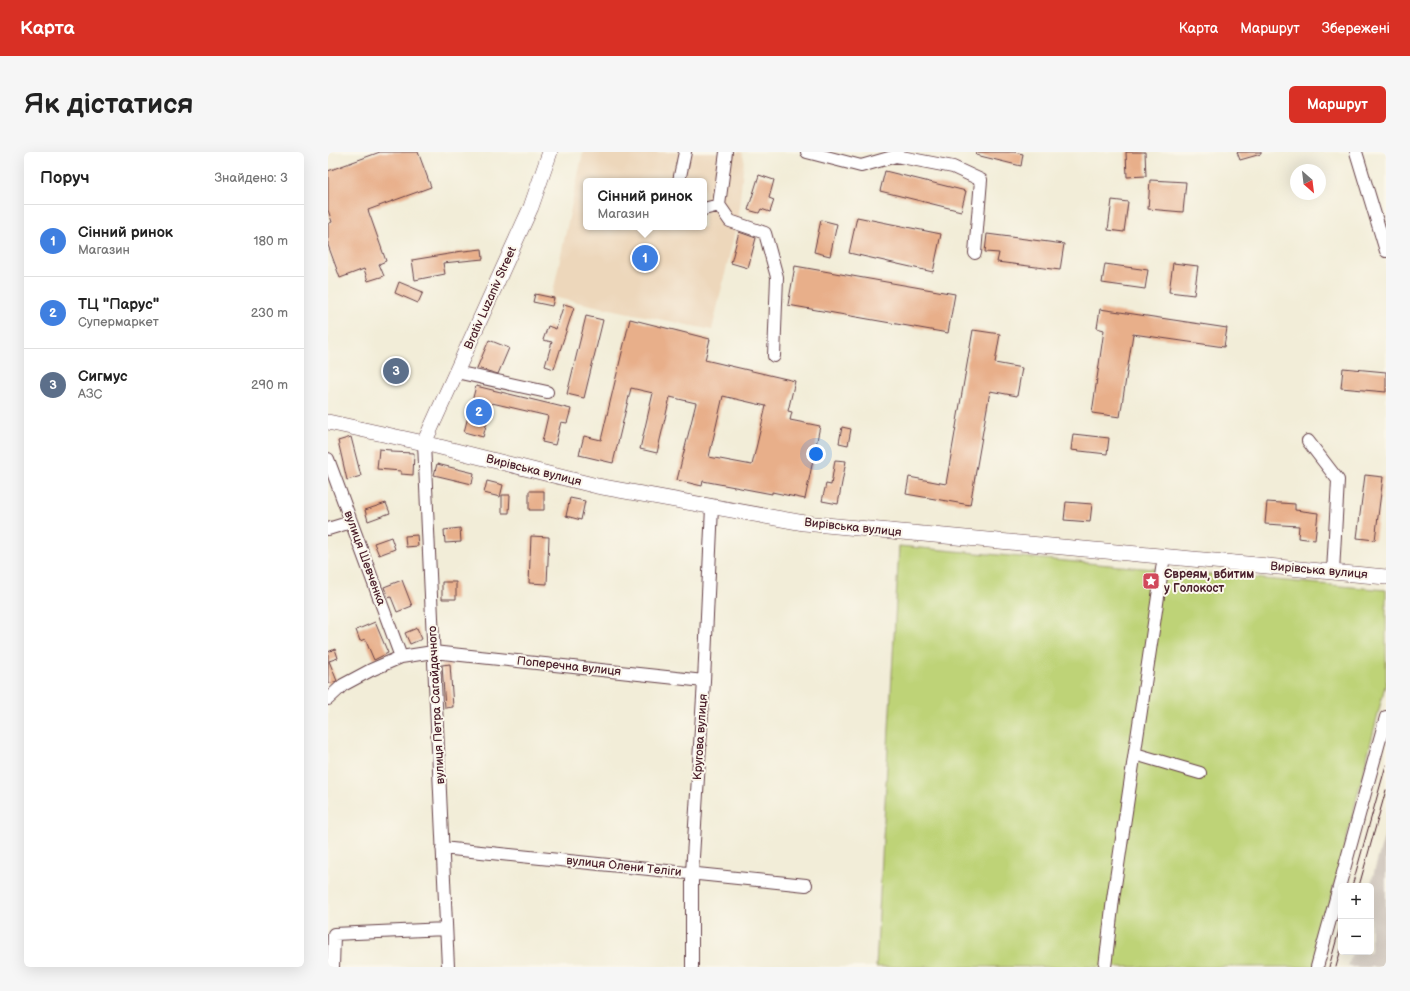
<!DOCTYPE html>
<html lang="uk">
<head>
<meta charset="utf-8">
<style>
  :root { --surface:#fff; --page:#f6f6f6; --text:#222; --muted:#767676; --line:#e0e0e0; --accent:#d93025 }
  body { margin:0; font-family:"Balsamiq Sans",sans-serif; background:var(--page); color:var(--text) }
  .controls { position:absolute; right:12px; bottom:12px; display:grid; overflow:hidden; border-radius:6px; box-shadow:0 4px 16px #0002 }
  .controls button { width:36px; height:36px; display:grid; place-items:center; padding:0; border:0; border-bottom:1px solid var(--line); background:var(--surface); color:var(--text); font:20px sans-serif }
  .compass { position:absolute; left:962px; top:12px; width:36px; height:36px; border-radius:50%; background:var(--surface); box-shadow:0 4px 16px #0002; rotate:152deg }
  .you { position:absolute; left:488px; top:302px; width:14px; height:14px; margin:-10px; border:3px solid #fff; border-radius:50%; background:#1a73e8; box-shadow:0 0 0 6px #1a73e833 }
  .badge { display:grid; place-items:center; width:26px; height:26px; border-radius:50%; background:var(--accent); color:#fff; font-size:13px; font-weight:700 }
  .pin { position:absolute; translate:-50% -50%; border:2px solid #fff; box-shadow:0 1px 4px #0006 }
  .popup { position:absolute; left:255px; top:26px; width:124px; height:52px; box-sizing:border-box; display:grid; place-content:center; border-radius:6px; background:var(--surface); filter:drop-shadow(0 1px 3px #0005); font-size:13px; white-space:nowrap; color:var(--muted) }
  .popup b { font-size:15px; color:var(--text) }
  .popup::after { content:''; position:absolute; left:50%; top:100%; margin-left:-8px; border:8px solid transparent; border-top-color:var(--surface) }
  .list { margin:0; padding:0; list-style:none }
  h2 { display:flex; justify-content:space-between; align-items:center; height:52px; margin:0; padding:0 16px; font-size:17px }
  h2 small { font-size:13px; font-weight:400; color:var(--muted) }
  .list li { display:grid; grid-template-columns:26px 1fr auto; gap:12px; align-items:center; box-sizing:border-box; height:72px; padding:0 16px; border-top:1px solid var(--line) }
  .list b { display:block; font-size:15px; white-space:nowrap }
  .list p { margin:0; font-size:13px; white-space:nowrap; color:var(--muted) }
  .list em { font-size:13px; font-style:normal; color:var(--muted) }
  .map { position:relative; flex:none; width:1058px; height:815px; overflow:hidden; border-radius:6px }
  header { display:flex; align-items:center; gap:24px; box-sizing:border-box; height:56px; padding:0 20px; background:var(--accent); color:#fff }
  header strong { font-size:19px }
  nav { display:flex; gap:22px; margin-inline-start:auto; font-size:14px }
  .intro { display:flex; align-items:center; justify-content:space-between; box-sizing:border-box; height:96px; padding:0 24px }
  h1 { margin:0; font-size:28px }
  .button { padding:10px 18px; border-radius:6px; background:var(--accent); color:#fff; font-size:14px; font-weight:700 }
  main { display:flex; gap:24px; padding:0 24px }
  aside { flex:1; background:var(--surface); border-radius:6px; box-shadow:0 4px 16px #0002 }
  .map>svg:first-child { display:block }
  .built { fill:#edd7bb; fill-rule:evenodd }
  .industrial { fill:#ccc2b9 }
  .green { fill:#bed377; stroke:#847951 }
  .building { fill:#e8af8a; fill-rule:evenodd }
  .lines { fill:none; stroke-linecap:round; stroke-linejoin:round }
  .minor-casing { stroke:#633e45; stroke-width:14 }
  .major-casing { stroke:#633e45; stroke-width:16 }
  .minor { stroke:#fff; stroke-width:12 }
  .major { stroke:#fff; stroke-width:15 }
  .tram { stroke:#4a1f2b; stroke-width:1 }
  .labels { text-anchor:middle; stroke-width:4; stroke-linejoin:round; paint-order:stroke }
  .street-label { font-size:12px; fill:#4a1f2b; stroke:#fbf7ec }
  .poi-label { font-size:12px; font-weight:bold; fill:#4a1f2b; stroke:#fbf7ec; text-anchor:start }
</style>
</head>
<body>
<header>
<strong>Карта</strong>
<nav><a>Карта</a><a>Маршрут</a><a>Збережені</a></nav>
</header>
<div class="intro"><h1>Як дістатися</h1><a class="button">Маршрут</a></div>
<main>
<aside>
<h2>Поруч<small>Знайдено: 3</small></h2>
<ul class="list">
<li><span class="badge" style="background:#3f7fe0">1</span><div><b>Сінний ринок</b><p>Магазин</p></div><em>180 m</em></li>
<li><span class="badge" style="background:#3f7fe0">2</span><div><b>ТЦ &quot;Парус&quot;</b><p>Супермаркет</p></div><em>230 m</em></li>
<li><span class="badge" style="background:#5c6f8a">3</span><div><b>Сигмус</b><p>АЗС</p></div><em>290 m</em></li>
</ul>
</aside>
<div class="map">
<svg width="1058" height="815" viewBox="0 0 1058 815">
  <rect width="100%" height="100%" fill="#fbf7ec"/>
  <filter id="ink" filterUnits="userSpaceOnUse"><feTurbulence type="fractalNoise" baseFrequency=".025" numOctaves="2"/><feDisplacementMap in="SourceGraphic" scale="8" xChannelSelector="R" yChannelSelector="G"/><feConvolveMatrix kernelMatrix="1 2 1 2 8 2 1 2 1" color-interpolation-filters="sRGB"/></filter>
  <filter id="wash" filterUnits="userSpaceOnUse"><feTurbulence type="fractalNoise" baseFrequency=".012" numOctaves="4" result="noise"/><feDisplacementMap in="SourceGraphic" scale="16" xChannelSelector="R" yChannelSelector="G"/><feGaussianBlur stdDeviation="0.9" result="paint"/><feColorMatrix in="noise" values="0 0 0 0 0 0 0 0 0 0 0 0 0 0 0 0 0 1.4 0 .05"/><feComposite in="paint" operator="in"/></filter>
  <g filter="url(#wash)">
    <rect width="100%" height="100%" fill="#f2edd8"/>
    <path class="built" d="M255,0H414L416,7L410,66L384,178L224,145ZM258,29H376V75H258Z"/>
    <path class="industrial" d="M1058,678V815H1020L1024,800H1043L1042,734Z"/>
    <path class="green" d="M571,394L1058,438V530L986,815H548Z"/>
    <g id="blocks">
      <path class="building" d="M52,0H90L103,35L40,58L58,109L51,112L56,124L40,129L36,117L12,126L0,93V72L4,70L0,58V19Z
        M649,0H686L695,2L693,14L648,3Z
        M798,0H817L818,24L799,25Z
        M909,0H933V2L912,8Z
        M557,19L638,39L633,59L552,39Z
        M431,23L446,28L441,46L446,48L442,60L433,57L431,61L420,58Z
        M822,28L858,30L855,60L820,57Z
        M784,48L800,50L796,80L780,78Z
        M529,65L613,82L605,120L521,101Z
        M493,68L509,72L502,104L486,100Z
        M411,80L428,86L420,116L403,111Z
        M659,82L736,92L732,118L669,110L671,101L657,100Z
        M154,97L155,107L115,111L117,122L87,128L84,108L127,101V100Z
        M845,111L870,114L866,143L841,140Z
        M777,112L820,118L817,137L774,131Z
        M467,114L627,142L620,181L460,153Z
        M71,130L95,140L90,151L67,141Z
        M207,142L226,146L224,154L205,150Z
        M236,152L246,155L226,217L217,214L224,190L215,188L220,174L228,177Z
        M772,157L899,176L896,195L805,182L792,265L764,261L776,178L769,176Z
        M258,164L275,168L256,246L239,242Z
        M302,167L382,187L377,208L467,229L460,259L464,260L462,268L492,274L477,347L444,340V342L375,329L374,334L349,328L368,251L342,245L329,301L312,297L325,241L303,236L285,311L251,303L256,284L273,288ZM395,244L438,254L424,313L381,305Z
        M645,178L672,182L667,211L694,216L689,244L662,239L642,353L578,342L581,325L618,332Z
        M161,188L181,196L170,222L149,216Z
        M1015,216L1058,220V240L1013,236Z
        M148,234L243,257L239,271L233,270L227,293L214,290L220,264L164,251L155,285L136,280Z
        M514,275L523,277L520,293L511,291Z
        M745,282L781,286L779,302L743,298Z
        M23,285L33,324L19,328L10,289Z
        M51,297L63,298V300L86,301L85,323L73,322V319L49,317Z
        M507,308L518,309L510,352L494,349L498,332L503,333Z
        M109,312L146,321L144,332L106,323Z
        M1037,323L1055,325L1047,388L1029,386Z
        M159,329L175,333L172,345L156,341Z
        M201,339H216V358H201Z
        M174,343H182L181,361H174Z
        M242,346L257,349L253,368L238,364Z
        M738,350L764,352L762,370L736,368Z
        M939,350L967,352V358L990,361L987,388L970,386L971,374L937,372Z
        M58,351L62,361L40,369L37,358Z
        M132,376L133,390L117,391L116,378Z
        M89,383L90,394L78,395L77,384Z
        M203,384L221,385L219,432L201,431Z
        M63,385L67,397L51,403L46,391Z
        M74,428L84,454L69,460L63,445L60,446L56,435Z
        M114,430H128V447H114Z
        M47,470L60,501L46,508L37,487L32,489L28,478Z
        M89,476L94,487L82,492L77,481Z
        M7,497L10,506L1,509L9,529L0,532V500Z
        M122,512L125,555L117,556L114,513Z"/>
    </g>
  </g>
  <g filter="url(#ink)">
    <use href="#blocks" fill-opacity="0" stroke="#633e45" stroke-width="1"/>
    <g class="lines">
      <g class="minor-casing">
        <path id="minor" d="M479,0L533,14L568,4L625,15L653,28L647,101
          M1028,0L1058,99
          M351,29L357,0
          M391,53L402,69L437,81L449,125L446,204
          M376,57L391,53L398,0
          M128,220L219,240
          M980,289L1010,328L1005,420
          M96,291L120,815
          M0,307L73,505
          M0,377L23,370
          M0,547L15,533L43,518L73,505L105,500L376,529
          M807,602L872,621
          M114,696L478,733
          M5,815L6,782L118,777
          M364,815V721L376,529L384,355
          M777,815L785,747L836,404
          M989,815L1058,565"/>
      </g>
      <g class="major-casing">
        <path id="major" d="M0,270L96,291L269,334L476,371L1058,425
          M96,291L203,55L222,0"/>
      </g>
      <use href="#minor" class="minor"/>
      <use href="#major" class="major"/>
      <path class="tram" d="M1024,734L1058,613
        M1031,734L1058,638
        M1001,815L1013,771
        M1008,815L1013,797"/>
    </g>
  </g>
  <defs>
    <g id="sight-square" transform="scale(0.9)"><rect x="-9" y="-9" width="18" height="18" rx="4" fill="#d1495b" stroke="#fbf7ec"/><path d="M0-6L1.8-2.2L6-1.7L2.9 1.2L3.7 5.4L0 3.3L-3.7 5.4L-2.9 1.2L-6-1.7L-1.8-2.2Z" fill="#fff"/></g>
  </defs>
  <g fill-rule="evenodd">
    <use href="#sight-square" x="823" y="429"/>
  </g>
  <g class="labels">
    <g class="street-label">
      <text transform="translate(162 146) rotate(-66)" y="4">Brativ Luzaniv Street</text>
      <text transform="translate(206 318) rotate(14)" y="4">Вирівська вулиця</text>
      <text transform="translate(525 375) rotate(6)" y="4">Вирівська вулиця</text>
      <text transform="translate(37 406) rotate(70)" y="4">вулиця Шевченка</text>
      <text transform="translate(991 418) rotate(5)" y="4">Вирівська вулиця</text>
      <text transform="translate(241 514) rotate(6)" y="4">Поперечна вулиця</text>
      <text transform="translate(108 553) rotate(-93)" y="4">вулиця Петра Сагайдачного</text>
      <text transform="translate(372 585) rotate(-86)" y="4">Кругова вулиця</text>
      <text transform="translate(296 714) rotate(6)" y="4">вулиця Олени Теліги</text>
    </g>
    <g class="poi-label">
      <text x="836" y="426">Євреям, вбитим<tspan x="836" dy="14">у Голокост</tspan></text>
    </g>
  </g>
</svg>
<div class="controls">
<button>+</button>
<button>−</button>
</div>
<svg class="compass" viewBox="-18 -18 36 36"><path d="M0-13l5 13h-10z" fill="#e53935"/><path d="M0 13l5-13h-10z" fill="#767676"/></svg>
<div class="you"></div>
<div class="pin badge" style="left:317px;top:106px;background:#3f7fe0">1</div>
<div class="popup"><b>Сінний ринок</b>Магазин</div>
<div class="pin badge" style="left:151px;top:260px;background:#3f7fe0">2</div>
<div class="pin badge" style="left:68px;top:219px;background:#5c6f8a">3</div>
</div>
</main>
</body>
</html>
